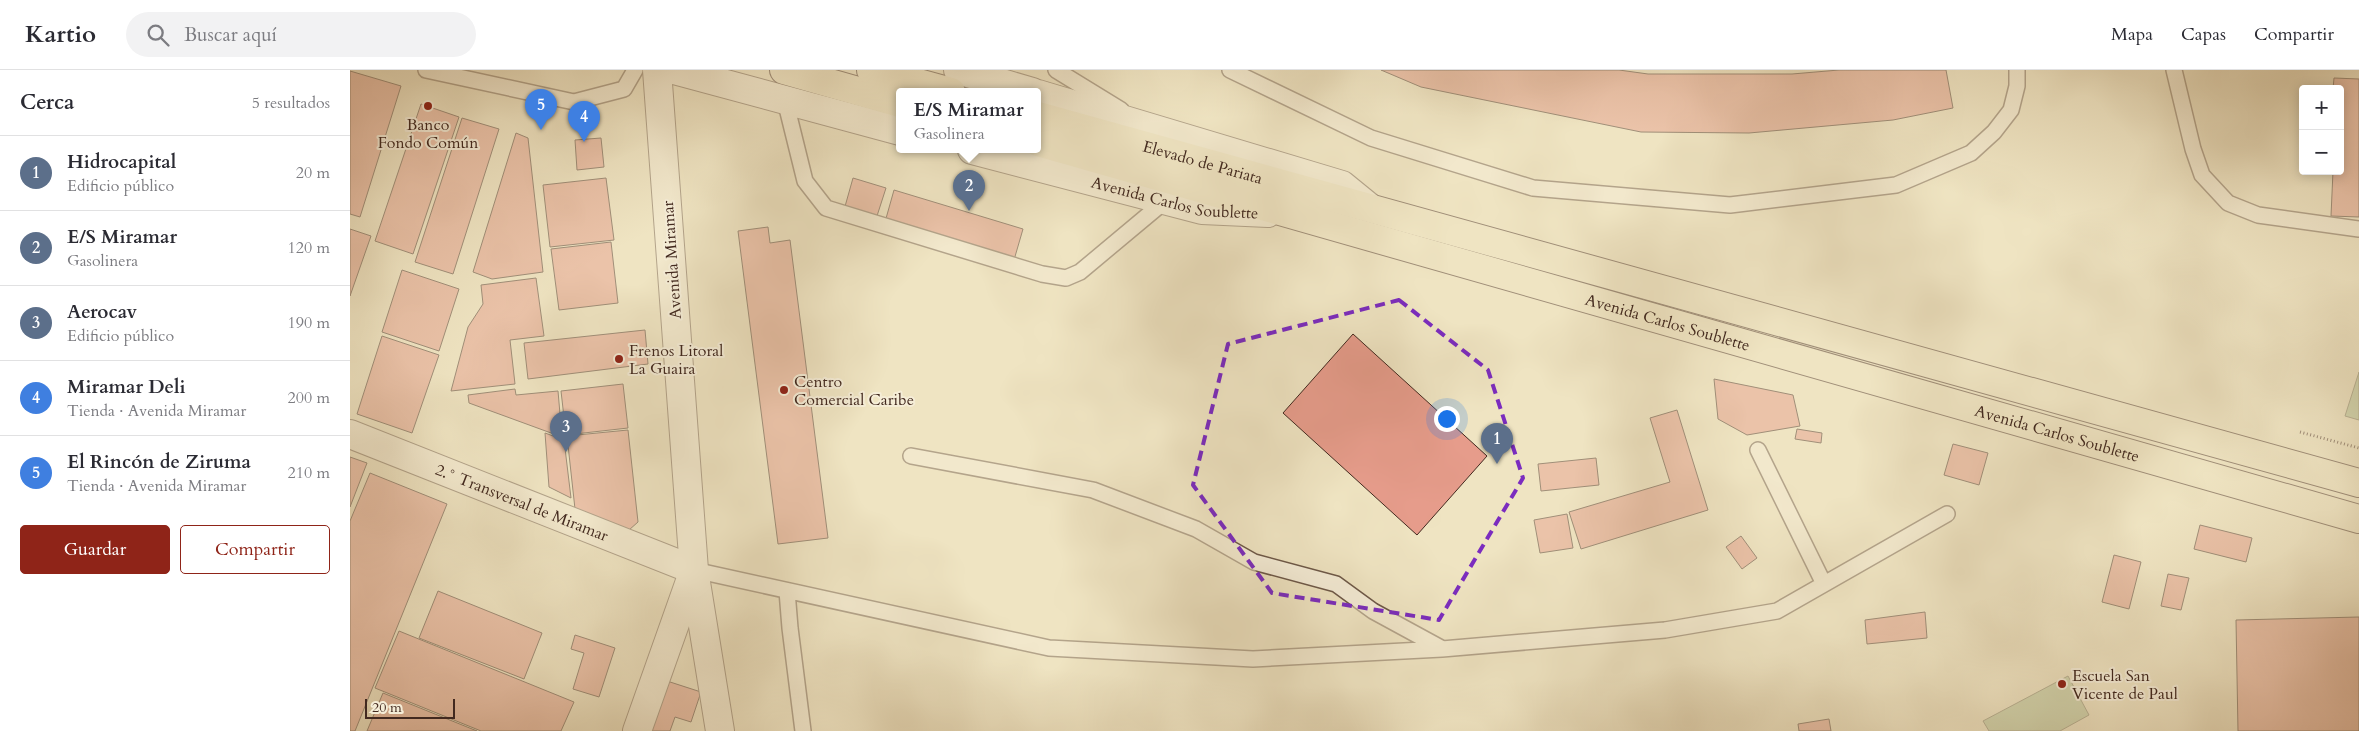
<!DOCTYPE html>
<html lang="es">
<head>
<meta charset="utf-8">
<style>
  :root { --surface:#fff; --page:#f2f2f3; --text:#2b2b33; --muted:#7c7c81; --line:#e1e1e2; --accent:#8f2418 }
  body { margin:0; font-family:Cardo,serif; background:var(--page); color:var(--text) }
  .controls { position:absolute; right:15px; top:15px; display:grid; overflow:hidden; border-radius:5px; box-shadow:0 2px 12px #0003 }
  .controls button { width:45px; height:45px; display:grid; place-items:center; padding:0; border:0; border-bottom:1px solid var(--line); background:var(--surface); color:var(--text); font:25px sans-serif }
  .scale { position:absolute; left:15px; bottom:12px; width:90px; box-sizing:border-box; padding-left:5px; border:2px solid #42291f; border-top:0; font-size:14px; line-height:18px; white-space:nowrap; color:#42291f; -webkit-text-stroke:4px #f5edd7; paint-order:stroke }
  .you { position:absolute; left:1096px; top:348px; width:18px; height:18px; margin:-12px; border:4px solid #fff; border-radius:50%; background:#1a73e8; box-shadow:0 0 0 8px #1a73e833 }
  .badge { display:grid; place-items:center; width:32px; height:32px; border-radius:50%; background:var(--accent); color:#fff; font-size:16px; font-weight:700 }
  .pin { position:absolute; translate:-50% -41px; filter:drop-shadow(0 1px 2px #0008) }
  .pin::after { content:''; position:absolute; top:26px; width:18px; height:15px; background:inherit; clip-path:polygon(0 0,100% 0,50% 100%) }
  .popup { position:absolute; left:546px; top:18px; width:145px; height:65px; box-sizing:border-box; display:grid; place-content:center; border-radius:5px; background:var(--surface); filter:drop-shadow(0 1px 4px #0005); font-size:16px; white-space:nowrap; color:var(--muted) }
  .popup b { font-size:19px; color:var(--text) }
  .popup::after { content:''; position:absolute; left:50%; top:100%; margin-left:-10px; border:10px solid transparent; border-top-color:var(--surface) }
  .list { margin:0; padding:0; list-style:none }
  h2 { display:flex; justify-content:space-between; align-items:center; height:65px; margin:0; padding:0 20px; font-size:21px }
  h2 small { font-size:16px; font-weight:400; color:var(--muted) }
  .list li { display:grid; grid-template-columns:32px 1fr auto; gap:15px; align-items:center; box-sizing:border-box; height:75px; padding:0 20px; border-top:1px solid var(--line) }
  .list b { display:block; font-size:19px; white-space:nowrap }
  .list p { margin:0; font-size:16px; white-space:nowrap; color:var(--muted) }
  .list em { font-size:16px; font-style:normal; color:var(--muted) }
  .actions { display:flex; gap:10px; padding:15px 20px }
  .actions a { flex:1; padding:11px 0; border:1px solid var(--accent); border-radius:5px; text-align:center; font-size:18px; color:var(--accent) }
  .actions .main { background:var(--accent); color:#fff }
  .icon { flex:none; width:28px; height:28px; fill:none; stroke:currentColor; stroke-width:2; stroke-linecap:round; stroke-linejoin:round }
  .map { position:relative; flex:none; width:2009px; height:661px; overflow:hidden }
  header { display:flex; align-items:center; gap:30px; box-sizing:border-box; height:70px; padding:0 25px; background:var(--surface); border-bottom:1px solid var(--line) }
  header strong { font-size:24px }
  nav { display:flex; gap:28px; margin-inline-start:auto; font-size:18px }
  .search { width:350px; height:45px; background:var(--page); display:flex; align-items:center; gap:12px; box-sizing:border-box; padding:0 18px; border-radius:28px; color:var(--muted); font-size:19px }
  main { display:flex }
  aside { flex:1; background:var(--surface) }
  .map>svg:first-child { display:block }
  .pitch { fill:#b3c598; stroke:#7a775c }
  .building { fill:#e69c8b; stroke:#42291f }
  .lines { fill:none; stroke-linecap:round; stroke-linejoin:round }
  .service-casing { stroke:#6d5848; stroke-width:18 }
  .minor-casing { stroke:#6d5848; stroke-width:30 }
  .tertiary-casing { stroke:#6d5848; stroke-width:30 }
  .primary-casing { stroke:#42291f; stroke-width:30 }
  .path { stroke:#42291f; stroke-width:3; stroke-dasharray:1 2.5; stroke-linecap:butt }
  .service { stroke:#f5edd7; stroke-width:15 }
  .minor { stroke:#f5edd7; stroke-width:28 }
  .tertiary { stroke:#f5edd7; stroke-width:28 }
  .primary { stroke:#efe4c2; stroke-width:28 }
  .marked { fill:none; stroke:#7b2cbf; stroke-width:4; stroke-dasharray:10 6; stroke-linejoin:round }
  .poi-dot { fill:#8f2418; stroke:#f5edd7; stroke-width:2 }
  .labels { text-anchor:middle; stroke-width:4; stroke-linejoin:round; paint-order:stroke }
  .poi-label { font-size:16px; fill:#42291f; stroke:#f5edd7; text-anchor:start }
  .street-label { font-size:16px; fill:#42291f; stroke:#f5edd7 }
</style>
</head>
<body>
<header>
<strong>Kartio</strong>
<div class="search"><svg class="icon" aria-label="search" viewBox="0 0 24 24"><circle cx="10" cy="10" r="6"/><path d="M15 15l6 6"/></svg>Buscar aquí</div>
<nav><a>Mapa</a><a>Capas</a><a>Compartir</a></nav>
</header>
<main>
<aside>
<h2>Cerca<small>5 resultados</small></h2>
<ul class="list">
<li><span class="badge" style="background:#5c6f8a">1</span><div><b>Hidrocapital</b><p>Edificio público</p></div><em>20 m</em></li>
<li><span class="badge" style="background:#5c6f8a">2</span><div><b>E/S Miramar</b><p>Gasolinera</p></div><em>120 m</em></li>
<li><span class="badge" style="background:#5c6f8a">3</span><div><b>Aerocav</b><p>Edificio público</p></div><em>190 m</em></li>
<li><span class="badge" style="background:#3f7fe0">4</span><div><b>Miramar Deli</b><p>Tienda · Avenida Miramar</p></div><em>200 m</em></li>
<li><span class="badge" style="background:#3f7fe0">5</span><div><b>El Rincón de Ziruma</b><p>Tienda · Avenida Miramar</p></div><em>210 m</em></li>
</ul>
<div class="actions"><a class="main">Guardar</a><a>Compartir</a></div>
</aside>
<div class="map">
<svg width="2009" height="661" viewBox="0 0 2009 661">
  <rect width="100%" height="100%" fill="#efe4c2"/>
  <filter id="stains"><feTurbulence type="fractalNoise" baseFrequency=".004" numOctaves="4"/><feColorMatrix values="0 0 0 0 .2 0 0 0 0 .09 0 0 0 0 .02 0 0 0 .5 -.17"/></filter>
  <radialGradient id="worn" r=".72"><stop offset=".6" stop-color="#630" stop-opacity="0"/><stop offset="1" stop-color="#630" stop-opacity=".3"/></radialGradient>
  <path class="pitch" d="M2009,302V350L1995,346Z
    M1718,606L1739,645L1710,661H1639L1633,651Z"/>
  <path class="building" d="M1031,0H1269L1298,4H1442L1489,0H1596L1603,38L1543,50L1399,63L1291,62L1071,17Z
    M0,1L51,16L10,147L0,144Z
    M1984,8L2009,9V147L1981,146L1983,101H1990V19H1983Z
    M71,34L109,47L63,184L25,171Z
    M112,48L149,59L103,204L65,192Z
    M166,63L178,68L193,202L142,209L123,202Z
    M251,68L254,97L227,100L225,70Z
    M256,108L264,170L200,177L193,115Z
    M503,108L536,118L526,149L494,140Z
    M544,120L673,159L664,190L535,152Z
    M418,157L420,173L440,170L478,468L428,474L388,161Z
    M0,159L21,166L0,226Z
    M261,172L268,233L209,240L201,179Z
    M52,200L109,219L89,281L32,262Z
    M186,208L194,266L160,270L165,314L101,321L118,257L133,234L131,215Z
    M295,260L298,294L178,309L174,273Z
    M1003,264L1137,386L1067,465L933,343Z
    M32,266L89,285L62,363L7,344Z
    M1364,309L1443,325L1450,356L1397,365L1368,349Z
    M273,314L278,358L216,365L211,321Z
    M165,319L166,325L208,321L212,367L119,333L118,325Z
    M1327,340L1358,440L1231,479L1219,442L1320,412L1300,348Z
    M1447,359L1472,363L1471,373L1445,369Z
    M278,360L288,452L279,460L225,439L217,366Z
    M195,363L214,370L221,428L199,417Z
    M1603,374L1638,383L1629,415L1594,405Z
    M0,387L17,393L0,437Z
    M1246,388L1249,415L1191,421L1188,394Z
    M20,403L97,434L5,661H0V451Z
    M1217,444L1223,478L1190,483L1184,450Z
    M1850,455L1902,468L1896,492L1844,479Z
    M1391,466L1407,488L1392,499L1376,477Z
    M1764,485L1791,492L1779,539L1752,532Z
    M1818,504L1839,508L1831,540L1811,536Z
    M88,521L192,563L174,609L69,568Z
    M1575,542L1577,568L1517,574L1515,550Z
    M2009,547V661H1888L1886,550Z
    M49,561L224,632L211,661H131L25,618Z
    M225,565L265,578L249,627L223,619L234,583L221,579Z
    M317,611L351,622L341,652L325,647L320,661H301Z
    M33,623L127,661H17Z
    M1479,649L1481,661H1449L1448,654Z"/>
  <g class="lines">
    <g class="service-casing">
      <path id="service" d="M76,0L224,32L274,19L285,0
        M706,0L771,40
        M880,0L1021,68L1183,118L1380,135L1546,115L1621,83L1644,62L1661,40L1667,16V0
        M1824,0L1843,79L1852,105L1878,133L1908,145L2009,159
        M435,30L455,111L476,138L692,204L716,208L730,202L815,131
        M1408,380L1474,514
        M561,386L743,420L846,459L904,492L986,514L1023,541L1091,578
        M344,500L699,578L903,589L1092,579L1315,560L1427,541L1597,444
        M437,521L440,558L453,661"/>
    </g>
    <g class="minor-casing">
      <g id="minor">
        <path id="s1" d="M0,364L344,500L370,661"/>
        <path d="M287,661L344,500L307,0"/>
      </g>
    </g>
    <g class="tertiary-casing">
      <g id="tertiary">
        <path d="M324,0L550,61"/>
        <path d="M608,0L682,22"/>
        <path d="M688,24L992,115L1019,137"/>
        <path id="s2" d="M622,80L852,140L918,143"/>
      </g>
    </g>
    <g class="primary-casing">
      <g id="primary">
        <path d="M434,0L550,33"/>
        <path d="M521,0L601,22"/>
        <path id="s3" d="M688,46L2009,413"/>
        <path id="s4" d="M688,72L2009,449"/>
      </g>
    </g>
    <path class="path" d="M1950,362L2009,378"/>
    <use href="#service" class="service"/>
    <use href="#minor" class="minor"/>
    <use href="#tertiary" class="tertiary"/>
    <use href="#primary" class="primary"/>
  </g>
  <path d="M0 0H2009V661H0ZM1049,230L1138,300L1173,408L1089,550L922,523L843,415L878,274Z" fill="#efe4c2" fill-opacity=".55" fill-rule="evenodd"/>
  <path class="marked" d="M1049,230L1138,300L1173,408L1089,550L922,523L843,415L878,274Z"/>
  <g class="poi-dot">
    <circle cx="78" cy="36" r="5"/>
    <circle cx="269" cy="289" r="5"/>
    <circle cx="434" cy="320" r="5"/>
    <circle cx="1712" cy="614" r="5"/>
  </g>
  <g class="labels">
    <g class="poi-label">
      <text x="78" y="60" text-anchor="middle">Banco<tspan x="78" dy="18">Fondo Común</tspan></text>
      <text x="279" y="286">Frenos Litoral<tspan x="279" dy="18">La Guaira</tspan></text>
      <text x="444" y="317">Centro<tspan x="444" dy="18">Comercial Caribe</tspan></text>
      <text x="1722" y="611">Escuela San<tspan x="1722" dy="18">Vicente de Paul</tspan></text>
    </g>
    <g class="street-label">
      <text dy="6" stroke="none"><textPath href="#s3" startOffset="171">Elevado de Pariata</textPath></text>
      <text dy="6" stroke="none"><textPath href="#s2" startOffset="209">Avenida Carlos Soublette</textPath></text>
      <text transform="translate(321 190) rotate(-94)" y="6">Avenida Miramar</text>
      <text dy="6" stroke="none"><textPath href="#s4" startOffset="655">Avenida Carlos Soublette</textPath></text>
      <text dy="6" stroke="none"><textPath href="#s4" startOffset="1060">Avenida Carlos Soublette</textPath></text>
      <text dy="6" stroke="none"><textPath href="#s1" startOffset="185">2.° Transversal de Miramar</textPath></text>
    </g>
  </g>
  <rect width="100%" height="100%" filter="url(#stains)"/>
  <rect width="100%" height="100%" fill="url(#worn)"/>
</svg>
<div class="controls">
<button>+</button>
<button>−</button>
</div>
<div class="scale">20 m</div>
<div class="you"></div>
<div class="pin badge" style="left:1147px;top:394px;background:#5c6f8a">1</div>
<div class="pin badge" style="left:619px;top:141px;background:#5c6f8a">2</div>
<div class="popup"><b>E/S Miramar</b>Gasolinera</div>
<div class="pin badge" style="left:216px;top:382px;background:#5c6f8a">3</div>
<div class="pin badge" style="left:234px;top:72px;background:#3f7fe0">4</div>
<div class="pin badge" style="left:191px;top:60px;background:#3f7fe0">5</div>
</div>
</main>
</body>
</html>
